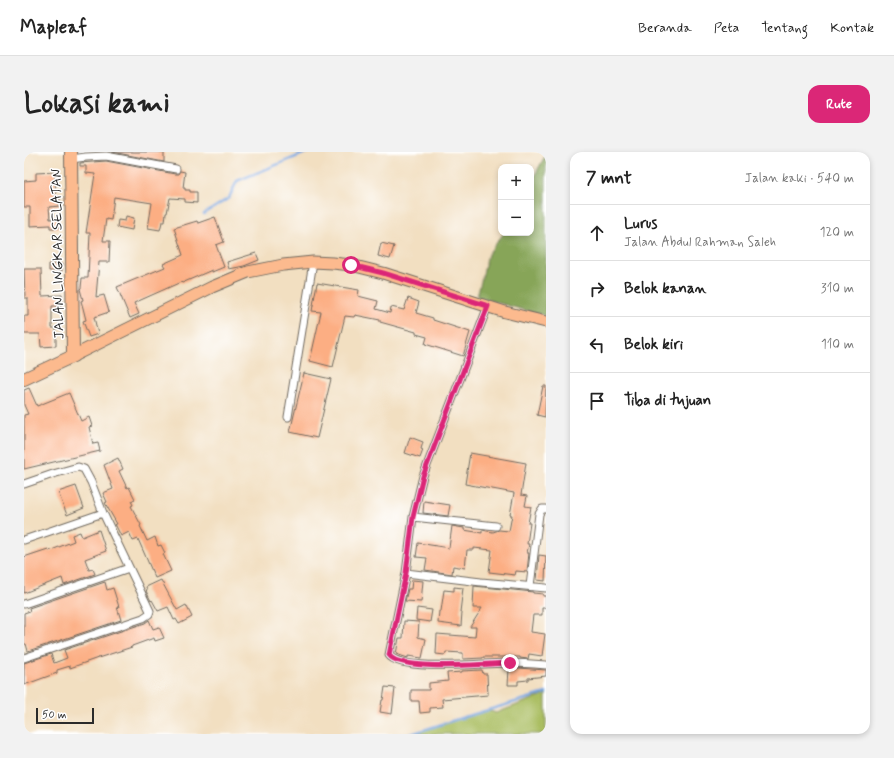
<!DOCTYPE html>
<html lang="id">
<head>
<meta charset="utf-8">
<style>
  :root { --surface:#fff; --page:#f2f2f2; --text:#222; --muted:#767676; --line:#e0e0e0; --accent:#db2777 }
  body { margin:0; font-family:Mynerve,sans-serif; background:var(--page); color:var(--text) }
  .controls { position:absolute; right:12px; top:12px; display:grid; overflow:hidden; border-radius:8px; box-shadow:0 2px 6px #0003 }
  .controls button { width:36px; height:36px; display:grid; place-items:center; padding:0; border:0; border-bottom:1px solid var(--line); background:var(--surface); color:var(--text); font:20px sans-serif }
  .scale { position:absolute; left:12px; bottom:10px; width:58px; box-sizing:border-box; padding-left:4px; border:2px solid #2b2b2b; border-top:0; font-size:11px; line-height:14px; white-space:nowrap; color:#2b2b2b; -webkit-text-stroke:3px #fff; paint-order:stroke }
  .stop { position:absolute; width:12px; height:12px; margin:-9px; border:3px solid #db2777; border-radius:50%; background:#fff }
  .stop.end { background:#db2777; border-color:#fff; box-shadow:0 1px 4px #0008 }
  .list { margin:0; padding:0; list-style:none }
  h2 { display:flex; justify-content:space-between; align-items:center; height:52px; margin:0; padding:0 16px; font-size:17px }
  h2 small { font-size:13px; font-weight:400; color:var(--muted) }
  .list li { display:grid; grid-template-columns:26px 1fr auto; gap:12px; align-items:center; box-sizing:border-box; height:56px; padding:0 16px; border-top:1px solid var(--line) }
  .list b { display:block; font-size:15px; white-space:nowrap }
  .list p { margin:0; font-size:13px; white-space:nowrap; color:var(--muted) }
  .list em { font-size:13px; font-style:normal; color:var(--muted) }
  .icon { flex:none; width:22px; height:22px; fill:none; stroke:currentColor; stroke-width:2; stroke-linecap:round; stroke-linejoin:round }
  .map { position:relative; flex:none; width:522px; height:582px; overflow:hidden; border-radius:12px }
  header { display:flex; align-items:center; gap:24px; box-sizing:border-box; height:56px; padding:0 20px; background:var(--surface); border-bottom:1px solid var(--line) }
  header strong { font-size:19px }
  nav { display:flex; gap:22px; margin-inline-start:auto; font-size:14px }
  .intro { display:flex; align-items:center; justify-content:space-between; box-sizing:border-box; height:96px; padding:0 24px }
  h1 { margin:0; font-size:28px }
  .button { padding:10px 18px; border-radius:12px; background:var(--accent); color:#fff; font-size:14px; font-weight:700 }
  main { display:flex; gap:24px; padding:0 24px }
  aside { flex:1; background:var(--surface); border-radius:12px; box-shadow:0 2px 6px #0003 }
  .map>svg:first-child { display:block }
  .green { fill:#aabe62; stroke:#6a7446 }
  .forest { fill:#87a558; stroke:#596842 }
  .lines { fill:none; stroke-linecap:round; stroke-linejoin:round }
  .stream { stroke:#7ba9e4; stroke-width:2.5 }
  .building { fill:#fcae83 }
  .minor-casing { stroke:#716a60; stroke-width:9 }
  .primary-casing { stroke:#716a60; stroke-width:13 }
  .trunk-casing { stroke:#716a60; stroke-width:14 }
  .minor { stroke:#fff; stroke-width:7 }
  .primary { stroke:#fcba8e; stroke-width:11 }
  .trunk { stroke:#fcba8e; stroke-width:12 }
  .route { stroke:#db2777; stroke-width:5 }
  .labels { text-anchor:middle; stroke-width:3; stroke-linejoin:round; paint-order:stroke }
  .street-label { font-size:14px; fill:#2b2b2b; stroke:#fff }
</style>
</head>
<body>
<header>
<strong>Mapleaf</strong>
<nav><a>Beranda</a><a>Peta</a><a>Tentang</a><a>Kontak</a></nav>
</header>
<div class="intro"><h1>Lokasi kami</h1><a class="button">Rute</a></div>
<main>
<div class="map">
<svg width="522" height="582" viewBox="0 0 522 582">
  <rect width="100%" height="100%" fill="#fff"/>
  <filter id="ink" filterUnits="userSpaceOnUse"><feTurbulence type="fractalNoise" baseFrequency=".025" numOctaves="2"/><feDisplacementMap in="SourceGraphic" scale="8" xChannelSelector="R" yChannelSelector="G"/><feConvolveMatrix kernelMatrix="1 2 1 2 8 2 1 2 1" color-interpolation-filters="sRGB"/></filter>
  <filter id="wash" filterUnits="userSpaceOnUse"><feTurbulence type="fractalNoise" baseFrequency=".012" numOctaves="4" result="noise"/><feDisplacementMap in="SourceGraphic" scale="16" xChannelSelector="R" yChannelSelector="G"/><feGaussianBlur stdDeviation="0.9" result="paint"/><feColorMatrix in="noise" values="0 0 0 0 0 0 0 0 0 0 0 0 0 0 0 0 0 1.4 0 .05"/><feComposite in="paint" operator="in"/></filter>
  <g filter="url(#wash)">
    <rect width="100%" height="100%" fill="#f2dfc1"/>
    <path class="green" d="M522,542V582H387L463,558L472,561Z"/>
    <path class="forest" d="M522,2V164L453,145L464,102L480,81H507V33L512,21Z"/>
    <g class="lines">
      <path class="stream" d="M180,62L205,46L213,29L284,0
        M387,582L437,566L522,541"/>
    </g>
    <g id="blocks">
      <path class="building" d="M88,0H140V10Z
        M82,9L151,22H154L156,19L161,20L159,36H161V38H166V40H173V51L161,50V47L146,46L143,61H142L141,70H138L136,78L124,76L128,51L90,45L87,68L82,67L79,89H86L85,110H75L72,145L80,143L85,160L70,165L74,182L65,185L59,169L62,168L59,156L57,149L59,148L56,137L57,136L58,126H64L66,81H62L71,22L62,21V14H56V11Z
        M31,20L32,45H36V54L25,55L26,67L35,66V76H26V73L6,74V55H0V29L12,28V21Z
        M102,64L110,66L108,78L93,75L94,68L101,69Z
        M191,65L200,90L192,93L200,115L188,120V118L158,131L157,130L110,151L115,162L106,166L93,135L141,115L139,112L159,103L150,76L173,69L174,71Z
        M357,91L370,94L366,107L354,104Z
        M232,101L235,108L220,114L205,117L203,110Z
        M25,112H38V119H25Z
        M0,117H17L18,144L38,143V154H28V176H32V194L17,195L16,182H0V164H4V146H1Z
        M293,131L335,138L334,144L354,149L352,157L366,161L367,155L380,158L384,146L395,150L392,161L409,166V168L446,180L439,204L401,192L403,185L392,182V180L356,170V168L331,163L330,165L321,164L309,215L286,209L297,160L288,159Z
        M280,221L307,227L293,286L266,280Z
        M519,234H522L521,265L513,263Z
        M5,236L13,254L45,241L57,269L65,265L68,274L65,275L69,292L74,291L76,299L0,317V263L4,262L0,253V238Z
        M386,285L399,290L397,297L399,298L396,306L381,301Z
        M446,301L502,311L497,343L503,344L501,354L507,355L504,371H506L503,392H505L503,401H505L503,420L492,419L491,423L465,420L468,398L450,396V398H443L441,416L429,414L428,422L401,418L403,406L392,405L394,391L425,396L428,374L440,376V378L458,381V378L469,380L475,378L485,379L488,363H486L490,341L441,332Z
        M94,306L99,317L95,319L103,336L105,335L111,347L107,349L109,353L107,354L117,373L116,374L123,389L131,385L134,394L137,393L141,401L139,402L147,419L131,426L114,387L109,389L105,380L97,384L91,372H93L81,351L83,350L79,341L89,337L80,313Z
        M52,334L60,356L43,363L34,340Z
        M400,349L426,353L424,364L399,361Z
        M75,378L82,399L61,407L65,418L69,417L71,422L40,433L38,426L0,441V405L24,397L25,399L50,389L48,383L56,380L58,385Z
        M515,403L522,404L521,429L513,428Z
        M137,428L153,458L162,453L168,465L155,472L152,467L150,468L144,455L134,459L128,448L127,449L122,439L123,438L122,435Z
        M388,428L399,429L397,450L381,449L384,437H387Z
        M81,430L83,438L89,436L95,455H93L97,468L4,499L2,492H0V461L6,459L5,456Z
        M450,434L509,440V441L519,442V444H522V456H518V463H509L507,480L521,482L518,504L505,502L504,507L496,506V505H459V506L439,507V501L422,500L421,503L412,502L413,482L451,485L452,475H446L458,456H449Z
        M430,435L439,436L436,460H438L437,474L414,471L415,459H417L420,438L430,439Z
        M393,456L408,458L406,470L392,468Z
        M125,468L129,477L135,475L140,486L131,489L130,486L108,494V495L74,506L46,516V514L33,518V521L0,533V511L27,502L30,511L43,506L40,498L121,471Z
        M380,469L395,470L394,485L402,487L398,506L384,504V506L372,502L375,486H379Z
        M494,516L522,518V524L504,526V528L494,529V533H484L485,517Z
        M458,518L459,522H463L464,543L418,547L419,555L406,556V560L396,561L395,549H387V538H405V531L424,529L423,521L438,520V519Z
        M361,535L371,536L368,562L356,560L358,548H359Z"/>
    </g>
  </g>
  <g filter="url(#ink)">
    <use href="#blocks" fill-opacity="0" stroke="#716a60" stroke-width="1"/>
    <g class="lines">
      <g class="minor-casing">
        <path id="minor" d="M47,7L62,5L82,4L152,17
          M464,154L399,324L389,365L382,421L365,503C376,520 463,511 485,511C497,511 510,512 522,513
          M264,265L289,110
          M0,332L29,322L54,315L60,317L67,330L79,361
          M389,365L472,374
          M0,388L79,361L126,459L125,462L119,466L0,506
          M382,421L457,430L522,436
          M506,434L515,362L518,357H522
          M0,452L105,416"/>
      </g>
      <g class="primary-casing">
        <path id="primary" d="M49,204L188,135L224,120L259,113L289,110L309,111L327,113L359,121L481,160L522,170"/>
      </g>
      <g class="trunk-casing">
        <path id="trunk" d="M0,227L49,204L47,0"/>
      </g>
      <use href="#minor" class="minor"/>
      <use href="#primary" class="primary"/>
      <use href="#trunk" class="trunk"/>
    </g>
  </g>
  <g class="lines" filter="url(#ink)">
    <path class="route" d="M327,113L359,121L464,154L399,324L389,365L382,421L365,503C376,520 465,512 486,511"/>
  </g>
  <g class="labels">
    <g class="street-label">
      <text transform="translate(33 102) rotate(-91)" y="5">JALAN LINGKAR SELATAN</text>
    </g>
  </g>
</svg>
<div class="controls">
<button>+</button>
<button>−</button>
</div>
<div class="scale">50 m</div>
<div class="stop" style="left:327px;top:113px"></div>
<div class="stop end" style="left:486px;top:511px"></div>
</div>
<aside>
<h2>7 mnt<small>Jalan kaki · 540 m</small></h2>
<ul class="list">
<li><svg class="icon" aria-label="ahead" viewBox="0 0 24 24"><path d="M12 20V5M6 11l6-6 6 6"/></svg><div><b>Lurus</b><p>Jalan Abdul Rahman Saleh</p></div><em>120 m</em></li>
<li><svg class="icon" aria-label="right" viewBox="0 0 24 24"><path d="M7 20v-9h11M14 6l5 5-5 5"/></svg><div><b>Belok kanan</b></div><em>310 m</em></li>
<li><svg class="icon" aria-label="left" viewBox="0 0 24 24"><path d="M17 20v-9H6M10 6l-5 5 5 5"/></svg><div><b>Belok kiri</b></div><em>110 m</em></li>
<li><svg class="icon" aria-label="arrive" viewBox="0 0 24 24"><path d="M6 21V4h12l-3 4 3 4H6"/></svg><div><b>Tiba di tujuan</b></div></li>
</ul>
</aside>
</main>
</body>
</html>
